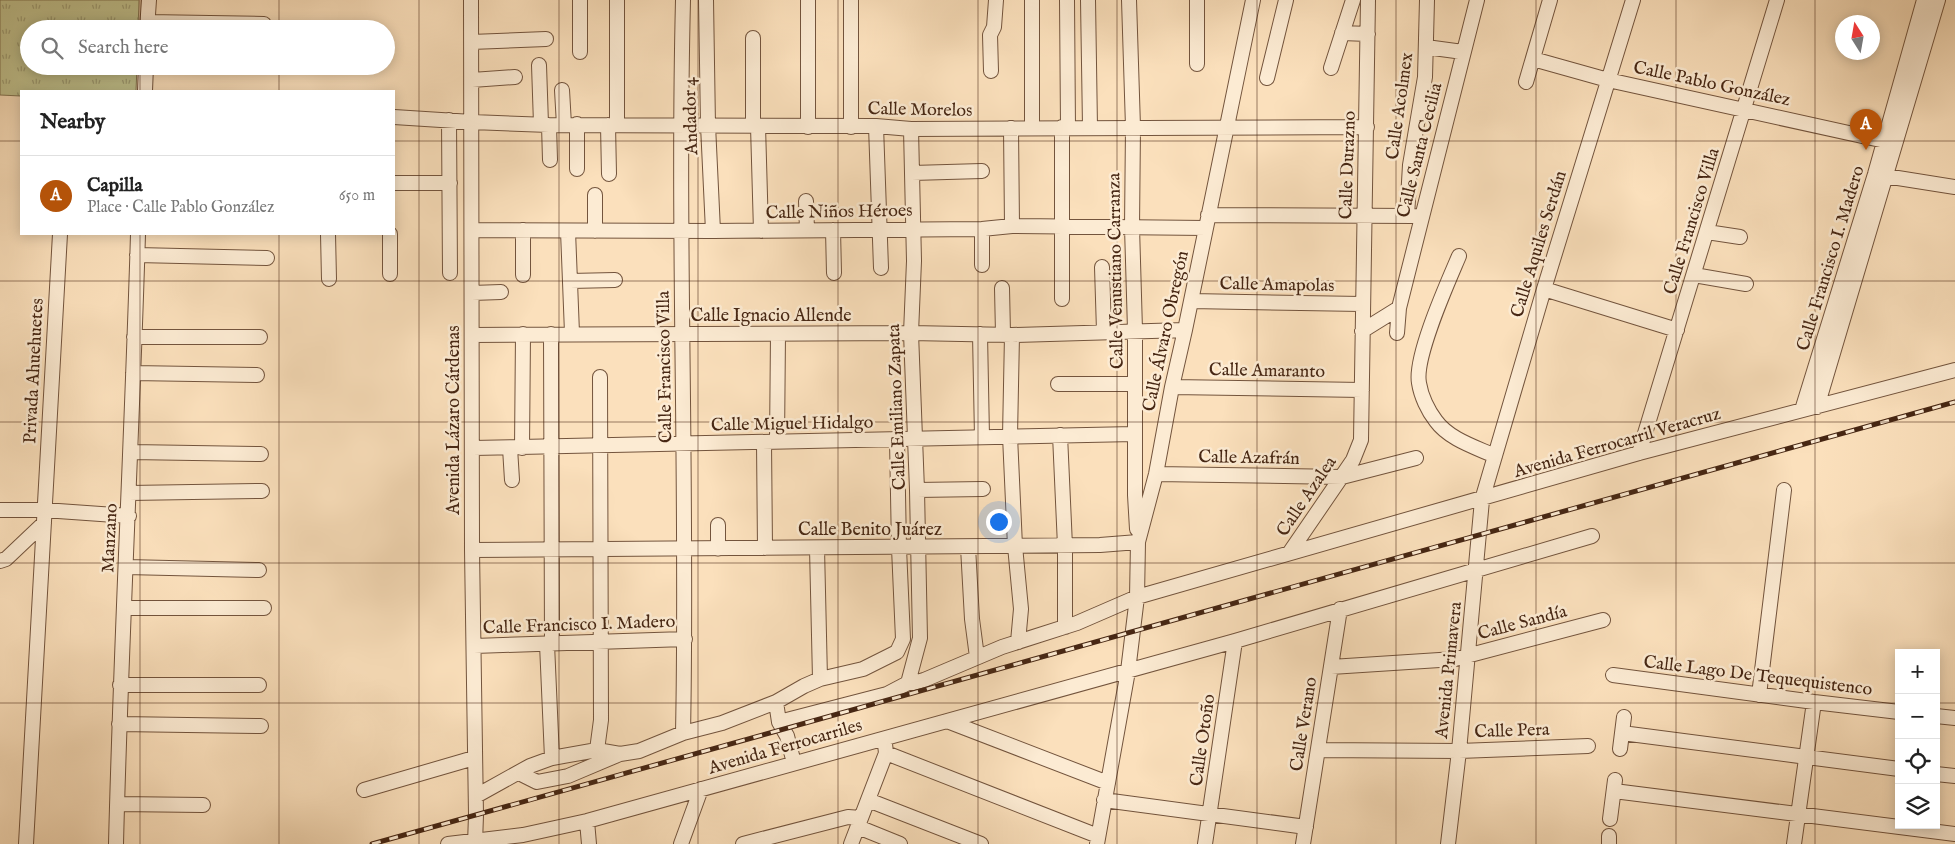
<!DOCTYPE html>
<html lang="en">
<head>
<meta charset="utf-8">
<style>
  :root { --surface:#fff; --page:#f6f6f6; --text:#222; --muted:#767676; --line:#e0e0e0; --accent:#b45309 }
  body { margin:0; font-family:"IM FELL English",serif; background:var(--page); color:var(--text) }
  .controls { position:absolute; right:15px; bottom:15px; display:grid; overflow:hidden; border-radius:0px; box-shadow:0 2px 12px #0003 }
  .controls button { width:45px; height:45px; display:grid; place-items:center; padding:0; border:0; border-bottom:1px solid var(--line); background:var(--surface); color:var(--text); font:25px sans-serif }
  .compass { position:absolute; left:1835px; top:15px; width:45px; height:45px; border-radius:50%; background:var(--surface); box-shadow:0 2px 12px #0003; rotate:349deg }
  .you { position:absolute; left:998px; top:521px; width:18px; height:18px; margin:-12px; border:4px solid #fff; border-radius:50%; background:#1a73e8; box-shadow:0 0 0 8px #1a73e833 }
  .badge { display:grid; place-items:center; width:32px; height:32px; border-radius:50%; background:var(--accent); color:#fff; font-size:16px; font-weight:700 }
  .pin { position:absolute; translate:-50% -41px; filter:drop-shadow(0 1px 2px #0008) }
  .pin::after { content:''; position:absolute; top:26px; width:18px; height:15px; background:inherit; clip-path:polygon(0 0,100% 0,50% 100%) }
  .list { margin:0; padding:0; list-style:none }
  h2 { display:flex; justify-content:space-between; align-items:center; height:65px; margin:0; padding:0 20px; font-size:21px }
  h2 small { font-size:16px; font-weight:400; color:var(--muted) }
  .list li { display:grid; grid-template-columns:32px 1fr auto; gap:15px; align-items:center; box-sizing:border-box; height:80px; padding:0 20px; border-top:1px solid var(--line) }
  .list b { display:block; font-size:19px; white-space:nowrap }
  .list p { margin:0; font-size:16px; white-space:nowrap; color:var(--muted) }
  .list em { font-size:16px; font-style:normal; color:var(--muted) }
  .icon { flex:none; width:28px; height:28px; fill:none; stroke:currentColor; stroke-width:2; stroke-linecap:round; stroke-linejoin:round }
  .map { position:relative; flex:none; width:1955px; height:844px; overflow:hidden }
  .search { position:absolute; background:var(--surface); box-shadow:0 2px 12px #0003; left:20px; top:20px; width:375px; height:55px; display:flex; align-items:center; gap:12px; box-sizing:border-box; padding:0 18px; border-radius:28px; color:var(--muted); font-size:19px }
  .panel { position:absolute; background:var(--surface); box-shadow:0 2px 12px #0003; left:20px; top:90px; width:375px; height:145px; border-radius:0px }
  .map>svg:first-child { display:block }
  .grass { fill:url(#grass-tufts); stroke:#837451 }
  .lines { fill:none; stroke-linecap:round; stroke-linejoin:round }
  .minor-casing { stroke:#73543d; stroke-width:16 }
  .minor { stroke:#fcebd3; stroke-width:14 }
  .rail-casing { stroke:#462613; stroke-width:5 }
  .rail { stroke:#fcebd3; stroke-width:3; stroke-dasharray:9; stroke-linecap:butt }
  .grid { fill:none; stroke:#462613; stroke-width:1; stroke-opacity:0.55 }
  .labels { text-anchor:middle; stroke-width:5; stroke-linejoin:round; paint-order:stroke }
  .street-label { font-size:18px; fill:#462613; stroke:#fcebd3 }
</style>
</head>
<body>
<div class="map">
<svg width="1955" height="844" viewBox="0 0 1955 844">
  <defs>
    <pattern id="grass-tufts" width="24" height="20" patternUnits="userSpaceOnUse" patternTransform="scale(1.25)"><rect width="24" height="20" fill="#c0c28f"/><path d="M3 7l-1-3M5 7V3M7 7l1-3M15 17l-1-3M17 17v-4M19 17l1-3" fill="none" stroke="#9e9d74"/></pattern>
  </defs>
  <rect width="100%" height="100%" fill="#fbe0bc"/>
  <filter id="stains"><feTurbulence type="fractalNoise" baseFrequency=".004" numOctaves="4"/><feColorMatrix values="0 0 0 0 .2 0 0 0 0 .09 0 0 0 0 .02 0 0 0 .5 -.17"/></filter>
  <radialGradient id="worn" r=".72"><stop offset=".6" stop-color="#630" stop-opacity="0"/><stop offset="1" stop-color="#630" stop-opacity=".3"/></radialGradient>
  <path class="grass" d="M0,0H139L138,29H29V66H137L136,91H21V96L0,95Z"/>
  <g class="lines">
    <g class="minor-casing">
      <path id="minor" d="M471,0L472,550L476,815L475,844
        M617,0V125
        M683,0C677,244 688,488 683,733
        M706,0L708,125L713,231
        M851,0V127
        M1032,0V127
        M1067,0L1068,127
        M1088,0L1090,127
        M1129,0L1133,127L1132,227L1135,330V495L1137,529
        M148,22L264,24
        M147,29L149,0
        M1342,33L1368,34
        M753,38V126
        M471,42L546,39
        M1426,47L1463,52
        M580,52V0
        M1533,59L1608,80L1885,141
        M1197,64V0
        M539,65L541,124
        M1331,68L1353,0
        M991,71L990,35L994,27L996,0
        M1267,78L1286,0
        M472,80L515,77
        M1526,82L1550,0
        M562,90L564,125
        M145,91L146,66
        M394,117L472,122L549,125L876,126L911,129L1367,127
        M449,120L450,273
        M549,125L550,160
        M608,125L609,174
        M758,126L761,231
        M876,126L881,268
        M808,127V0
        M1062,127V299
        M1011,128L1012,226
        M577,169V124
        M912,173L982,171
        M1879,175L1955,187
        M394,183H450
        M806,201L807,230
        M1208,215L1414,216
        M1407,216L1410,165L1425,77L1427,0
        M473,230L713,231L982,229L1012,226L1206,228
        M833,230L834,273
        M568,231L572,333
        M595,231V195
        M1707,232L1740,237
        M328,234L329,279
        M390,234V274
        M137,255L267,258
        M1459,256C1448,282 1414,357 1419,383C1421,396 1428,411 1436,421C1449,439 1475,447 1495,456
        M982,265V229
        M1102,267L1104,331
        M523,275V230
        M1694,275L1746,284
        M570,281L615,280
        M1002,288L1003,334
        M1544,289L1677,330
        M472,293L501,292
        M1191,301L1362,304
        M1362,331L1399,308
        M1397,333L1399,308L1477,0
        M551,334L552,644
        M980,334L982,437
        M472,335L911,333L1012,335L1185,330
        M1012,335L1010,436L1015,546L1021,609L1018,642
        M134,337H260
        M133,373L257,375
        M1058,384H1135
        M1172,387L1362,390
        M1817,407L1938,0
        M1802,410L1875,174L1924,0
        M1060,435L1065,546V627
        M777,442L778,334
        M764,443L765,548
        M473,448L1134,434
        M510,448L512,480
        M522,448L523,334
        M131,452L261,454
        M1639,453L1777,0
        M1156,474L1342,477L1416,458
        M917,490L983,489
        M129,493L262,491
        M0,510H44L129,516
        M968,547L972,619L977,657
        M817,548L820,679
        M718,549V525
        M472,550L1100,545L1138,542
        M1290,552L1353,460L1361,440L1368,0
        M0,561L6,559L44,523
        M126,567L259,570
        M124,608H264
        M547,644L552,758
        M474,646L685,639
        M1331,667L1455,659L1603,620
        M1613,675L1814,702L1899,712
        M908,683L920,638L917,490L911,333L914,261L911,129
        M120,685H259
        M1759,695L1784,490
        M776,702L779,722L787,736L794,763
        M1936,716L1955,718
        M947,721L1108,783
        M779,722L887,694L908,683H913L924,680L1002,647L1077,623L1137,597L1639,453L1955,370
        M119,724L261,726
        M1622,733L1899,769
        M1620,749L1624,717
        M597,750L601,720L600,377
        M1318,750L1459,751L1588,746
        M886,753L1098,836
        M519,773L537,782L568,776L620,754
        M1936,774L1955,776
        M364,790L474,758
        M1614,791L1955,834
        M476,796L530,766L552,758L597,750L620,754L639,751L683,733L722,723L776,702L804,686L820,679L863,669L897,652L903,639L899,548L897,440
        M868,800L981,844
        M1104,800L1306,827
        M117,804L203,805
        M1610,819L1615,780
        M587,821L589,844
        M858,827L900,844
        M26,844L60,234
        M116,844C121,640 132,437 138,234
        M448,844L523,835L587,821L1235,641L1592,536
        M681,844L701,789
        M743,844L848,817L861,818
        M851,844L886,753L885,744
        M1097,844L1128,671L1137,597L1138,542L1156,474L1172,387L1185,330L1253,0
        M1205,844L1235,641
        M1303,844L1340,609
        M1448,844L1459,751L1482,500L1544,289L1633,0
        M1609,844V836
        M1794,844L1814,702"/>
    </g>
    <use href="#minor" class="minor"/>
    <g class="rail-casing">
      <path id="rail" d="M372,844L1955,402"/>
    </g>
    <use href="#rail" class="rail"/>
  </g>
  <path class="grid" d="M140,0V29M279,0V29M419,0V844M559,0V844M698,0V844M838,0V844M978,0V844M1117,0V844M1257,0V844M1396,0V844M1536,0V844M1676,0V844M1815,0V844M140,66V91M279,66V91M0,141H21M394,141H1955M140,234V844M279,234V844M0,281H1955M0,422H1955M0,563H1955M0,703H1899M1936,703H1955"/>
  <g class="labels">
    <g class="street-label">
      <text transform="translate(1712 83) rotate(12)" y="6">Calle Pablo González</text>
      <text transform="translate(1399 106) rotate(-82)" y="6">Calle Acolmex</text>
      <text transform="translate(920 109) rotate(1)" y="6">Calle Morelos</text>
      <text transform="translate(690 116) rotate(-92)" y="6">Andador 4</text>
      <text transform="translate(1419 150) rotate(-76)" y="6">Calle Santa Cecilia</text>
      <text transform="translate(1347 165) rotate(-88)" y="6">Calle Durazno</text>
      <text transform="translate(839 211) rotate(-1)" y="6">Calle Niños Héroes</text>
      <text transform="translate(1691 221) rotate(-73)" y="6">Calle Francisco Villa</text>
      <text transform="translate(1538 244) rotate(-73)" y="6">Calle Aquiles Serdán</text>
      <text transform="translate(1830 258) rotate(-73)" y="6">Calle Francisco I. Madero</text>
      <text transform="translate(1115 271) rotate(-91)" y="6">Calle Venustiano Carranza</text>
      <text transform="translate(1277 284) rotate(1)" y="6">Calle Amapolas</text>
      <text x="771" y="321">Calle Ignacio Allende</text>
      <text transform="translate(1165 331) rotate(-78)" y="6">Calle Álvaro Obregón</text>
      <text transform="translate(664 367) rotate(-91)" y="6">Calle Francisco Villa</text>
      <text transform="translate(1267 370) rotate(1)" y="6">Calle Amaranto</text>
      <text transform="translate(33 371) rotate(-87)" y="6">Privada Ahuehuetes</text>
      <text transform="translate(896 407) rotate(-92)" y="6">Calle Emiliano Zapata</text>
      <text transform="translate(453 420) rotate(-90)" y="6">Avenida Lázaro Cárdenas</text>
      <text transform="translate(792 423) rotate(-1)" y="6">Calle Miguel Hidalgo</text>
      <text transform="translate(1617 442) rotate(-16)" y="6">Avenida Ferrocarril Veracruz</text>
      <text transform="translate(1249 457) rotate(1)" y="6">Calle Azafrán</text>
      <text transform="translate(1306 496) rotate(-56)" y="6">Calle Azalea</text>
      <text x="870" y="535">Calle Benito Juárez</text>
      <text transform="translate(109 538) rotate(-87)" y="6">Manzano</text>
      <text transform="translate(1522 622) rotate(-15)" y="6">Calle Sandía</text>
      <text transform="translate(579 624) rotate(-2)" y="6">Calle Francisco I. Madero</text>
      <text transform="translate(1448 670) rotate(-84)" y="6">Avenida Primavera</text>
      <text transform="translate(1758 675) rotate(7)" y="6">Calle Lago De Tequequistenco</text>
      <text transform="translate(1303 724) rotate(-81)" y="6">Calle Verano</text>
      <text transform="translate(1512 730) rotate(-2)" y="6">Calle Pera</text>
      <text transform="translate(1202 740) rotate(-82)" y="6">Calle Otoño</text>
      <text transform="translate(785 746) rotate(-16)" y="6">Avenida Ferrocarriles</text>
    </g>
  </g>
  <rect width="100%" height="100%" filter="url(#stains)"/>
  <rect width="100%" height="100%" fill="url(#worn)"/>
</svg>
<div class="controls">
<button>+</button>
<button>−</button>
<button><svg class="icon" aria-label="locate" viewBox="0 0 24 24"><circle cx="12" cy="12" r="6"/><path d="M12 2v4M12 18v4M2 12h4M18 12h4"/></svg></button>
<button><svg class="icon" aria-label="layers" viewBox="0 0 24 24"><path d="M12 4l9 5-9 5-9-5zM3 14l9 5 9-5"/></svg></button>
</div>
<svg class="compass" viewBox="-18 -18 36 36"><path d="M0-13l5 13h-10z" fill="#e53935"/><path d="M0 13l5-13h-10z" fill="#767676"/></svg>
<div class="you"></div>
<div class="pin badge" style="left:1866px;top:150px">A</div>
<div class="search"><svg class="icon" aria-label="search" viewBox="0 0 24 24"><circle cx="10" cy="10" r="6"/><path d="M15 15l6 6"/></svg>Search here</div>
<section class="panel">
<h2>Nearby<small></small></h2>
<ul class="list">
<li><span class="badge">A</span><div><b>Capilla</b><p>Place · Calle Pablo González</p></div><em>650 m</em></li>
</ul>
</section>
</div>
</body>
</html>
